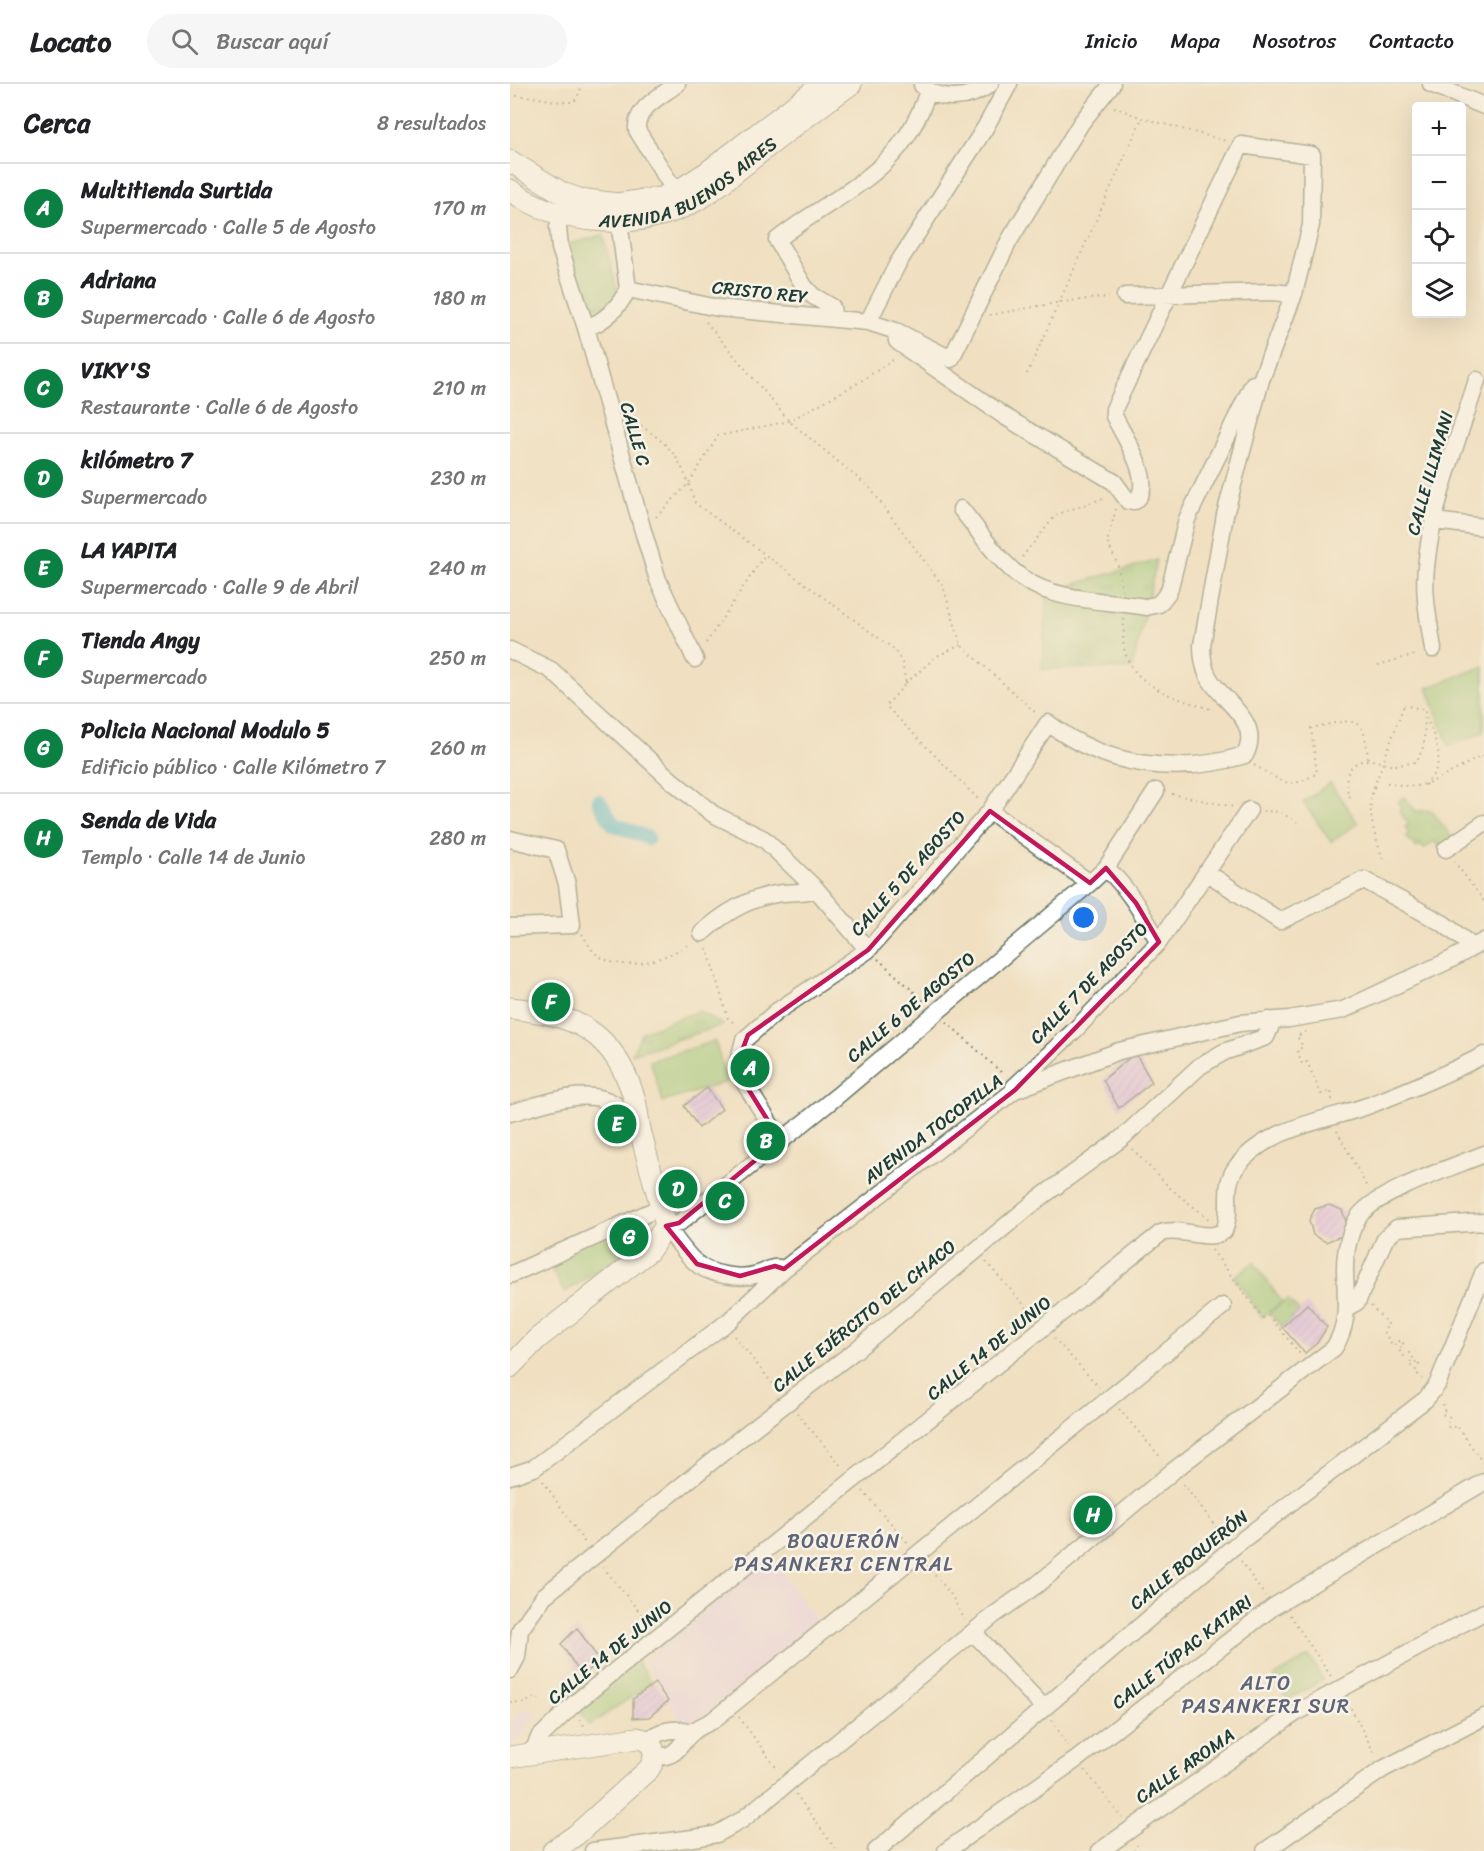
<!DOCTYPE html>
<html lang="es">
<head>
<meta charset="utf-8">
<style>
  :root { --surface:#fff; --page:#f6f6f6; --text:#202124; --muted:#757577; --line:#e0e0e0; --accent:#0b8043 }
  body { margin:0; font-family:Sriracha,sans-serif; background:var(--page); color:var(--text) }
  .controls { position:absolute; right:18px; top:18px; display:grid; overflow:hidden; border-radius:6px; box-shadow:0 6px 24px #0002 }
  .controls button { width:54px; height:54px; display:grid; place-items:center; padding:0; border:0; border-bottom:2px solid var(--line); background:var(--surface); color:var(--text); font:30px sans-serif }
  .you { position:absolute; left:574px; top:834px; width:21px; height:21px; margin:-15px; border:4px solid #fff; border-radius:50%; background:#1a73e8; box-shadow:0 0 0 9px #1a73e833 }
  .badge { display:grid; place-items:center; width:39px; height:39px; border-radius:50%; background:var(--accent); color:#fff; font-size:20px; font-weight:700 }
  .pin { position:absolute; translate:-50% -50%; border:3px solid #fff; box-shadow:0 2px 6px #0006 }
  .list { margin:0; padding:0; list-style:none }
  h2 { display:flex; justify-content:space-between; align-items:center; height:78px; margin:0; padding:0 24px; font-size:26px }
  h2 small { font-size:20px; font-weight:400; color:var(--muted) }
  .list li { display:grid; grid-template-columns:39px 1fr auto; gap:18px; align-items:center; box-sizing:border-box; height:90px; padding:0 24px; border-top:2px solid var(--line) }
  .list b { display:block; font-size:22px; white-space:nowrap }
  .list p { margin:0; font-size:20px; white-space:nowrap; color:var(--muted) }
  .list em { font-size:20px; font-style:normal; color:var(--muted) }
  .icon { flex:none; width:33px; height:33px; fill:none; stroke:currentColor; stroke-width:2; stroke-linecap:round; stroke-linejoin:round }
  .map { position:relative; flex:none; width:974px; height:1767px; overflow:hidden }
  header { display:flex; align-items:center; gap:36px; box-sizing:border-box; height:84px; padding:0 30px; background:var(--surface); border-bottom:2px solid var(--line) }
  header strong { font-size:28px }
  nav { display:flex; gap:33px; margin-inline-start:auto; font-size:21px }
  .search { width:420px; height:54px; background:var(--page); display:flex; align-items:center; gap:15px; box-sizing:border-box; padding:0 21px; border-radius:33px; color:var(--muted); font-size:22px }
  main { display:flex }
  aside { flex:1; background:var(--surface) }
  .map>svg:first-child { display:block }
  .built { fill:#e8d2ee }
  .grass { fill:url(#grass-tufts); stroke:#5a8256; stroke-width:1.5 }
  .pitch { fill:#95c879; stroke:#5a8256; stroke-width:1.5 }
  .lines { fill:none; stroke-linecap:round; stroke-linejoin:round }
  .canal { stroke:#53bbd0; stroke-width:15 }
  .building { fill:url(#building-hatch) }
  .minor-casing { stroke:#687665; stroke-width:19 }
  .major-casing { stroke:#687665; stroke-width:23 }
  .path { stroke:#687665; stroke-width:2; stroke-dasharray:1.5 4.5; stroke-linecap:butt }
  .minor { stroke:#fff; stroke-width:16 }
  .major { stroke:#fff; stroke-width:21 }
  .path-bridge { stroke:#687665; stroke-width:2; stroke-dasharray:1.5 4.5; stroke-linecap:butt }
  .marked { fill:none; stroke:#c2185b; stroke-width:4.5; stroke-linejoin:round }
  .labels { text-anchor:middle; stroke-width:5; stroke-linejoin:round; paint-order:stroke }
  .street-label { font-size:18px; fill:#1f3d34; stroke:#f7f3e8 }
  .neighbourhood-label { font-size:20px; letter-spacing:1.5px; fill:#606476; stroke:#f7f3e8 }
</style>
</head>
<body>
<header>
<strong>Locato</strong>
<div class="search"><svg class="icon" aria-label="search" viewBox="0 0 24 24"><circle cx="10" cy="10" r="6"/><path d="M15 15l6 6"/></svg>Buscar aquí</div>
<nav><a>Inicio</a><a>Mapa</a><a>Nosotros</a><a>Contacto</a></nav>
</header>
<main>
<aside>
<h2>Cerca<small>8 resultados</small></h2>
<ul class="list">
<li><span class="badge">A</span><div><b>Multitienda Surtida</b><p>Supermercado · Calle 5 de Agosto</p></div><em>170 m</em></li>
<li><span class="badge">B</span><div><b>Adriana</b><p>Supermercado · Calle 6 de Agosto</p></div><em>180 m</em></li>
<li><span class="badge">C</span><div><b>VIKY'S</b><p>Restaurante · Calle 6 de Agosto</p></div><em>210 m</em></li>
<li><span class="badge">D</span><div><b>kilómetro 7</b><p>Supermercado</p></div><em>230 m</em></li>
<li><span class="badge">E</span><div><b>LA YAPITA</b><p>Supermercado · Calle 9 de Abril</p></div><em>240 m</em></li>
<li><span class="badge">F</span><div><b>Tienda Angy</b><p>Supermercado</p></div><em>250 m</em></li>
<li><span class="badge">G</span><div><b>Policia Nacional Modulo 5</b><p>Edificio público · Calle Kilómetro 7</p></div><em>260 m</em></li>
<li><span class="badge">H</span><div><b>Senda de Vida</b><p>Templo · Calle 14 de Junio</p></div><em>280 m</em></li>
</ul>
</aside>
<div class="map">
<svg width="974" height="1767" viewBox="0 0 974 1767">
  <defs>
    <pattern id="grass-tufts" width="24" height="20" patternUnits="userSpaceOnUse" patternTransform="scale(1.5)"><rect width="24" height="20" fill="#95c879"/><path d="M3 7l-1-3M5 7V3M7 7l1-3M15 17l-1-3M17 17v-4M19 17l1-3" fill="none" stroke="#79a464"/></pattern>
    <pattern id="building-hatch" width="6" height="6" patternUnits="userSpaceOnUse" patternTransform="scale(1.5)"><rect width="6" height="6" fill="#d8adf2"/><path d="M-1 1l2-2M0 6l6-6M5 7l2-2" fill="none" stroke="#af8ec5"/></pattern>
  </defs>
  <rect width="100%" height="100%" fill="#f7f3e8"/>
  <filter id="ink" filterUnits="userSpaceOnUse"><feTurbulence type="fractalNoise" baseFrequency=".0167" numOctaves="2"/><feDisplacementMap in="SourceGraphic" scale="12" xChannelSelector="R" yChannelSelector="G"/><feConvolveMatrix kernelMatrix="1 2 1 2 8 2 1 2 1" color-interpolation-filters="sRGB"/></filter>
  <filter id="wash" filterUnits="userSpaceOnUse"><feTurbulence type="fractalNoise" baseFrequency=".008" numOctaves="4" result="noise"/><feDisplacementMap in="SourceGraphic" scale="24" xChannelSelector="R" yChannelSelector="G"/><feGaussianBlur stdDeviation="1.35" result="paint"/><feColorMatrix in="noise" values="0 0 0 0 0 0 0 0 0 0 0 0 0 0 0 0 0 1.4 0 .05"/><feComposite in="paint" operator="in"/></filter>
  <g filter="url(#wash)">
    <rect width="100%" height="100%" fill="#f0e0c1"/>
    <path class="built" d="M262,1472L307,1538L190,1635L173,1639L133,1577Z
      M17,1622L28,1632L8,1655L0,1660V1639Z"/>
    <path class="grass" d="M647,476L622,584L532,585L537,508Z
      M894,713L906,727L921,726L945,757L932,767L924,757L914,765L910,761L906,764L896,752L899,749L895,743L899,740L889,727L892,724L888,718Z
      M188,927L213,941L122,970L132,948Z
      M778,1215L789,1227L772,1243L759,1229Z"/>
    <path class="pitch" d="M93,151L110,217L71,227L55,161Z
      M974,582V648L939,662L917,604Z
      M820,699L848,739L821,758L793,718Z
      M205,957L217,998L153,1018L140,977Z
      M97,1139L116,1168L54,1209L33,1169Z
      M744,1178L772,1218L752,1233L724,1193Z
      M121,1570L142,1599L80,1641L59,1613Z
      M799,1572L813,1596L777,1616L764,1593Z"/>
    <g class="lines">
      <path class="canal" d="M89,717L103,740L138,754"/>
    </g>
    <g id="blocks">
      <path class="building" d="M625,969L642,998L609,1024L593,996Z
        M197,1004L212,1025L189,1044L174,1022Z
        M819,1121L832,1126L840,1149L837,1154L828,1153L816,1158L803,1151L799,1136L805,1125Z
        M127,1142L132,1147L131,1155L116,1167L105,1150Z
        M797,1220L817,1243L807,1259L795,1269L772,1243Z
        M67,1544L90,1577L72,1592L51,1560Z
        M145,1599L158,1617L139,1633L123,1634V1615Z"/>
    </g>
  </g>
  <g filter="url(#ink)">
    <use href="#blocks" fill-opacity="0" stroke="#687665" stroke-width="1.5"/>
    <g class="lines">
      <g class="minor-casing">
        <path id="minor" d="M167,0C151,12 125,24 127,46L171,117
          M921,0L974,22
          M412,1C430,19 461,15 480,0
          M52,129L48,143L50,164L76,244L133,447L148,496L185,575
          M109,137L118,205
          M118,205L208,224L358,238L386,247L441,275L499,157L571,39L602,0
          M615,212L762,208L784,210
          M324,235L322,223L303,212L294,202L267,156C330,106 391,92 418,7
          M358,238L388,179L475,44L499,0
          M76,244C96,237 109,223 118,205
          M451,425C470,448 487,476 512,494C546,518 597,516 636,523L649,520L659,507L677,435L743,300
          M924,437L974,443
          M923,565C919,538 913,511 916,483C922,419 948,357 967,296
          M0,566L41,586L161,696L203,730L254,755L306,805L358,866
          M480,727L580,799
          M0,755L46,766L57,800L62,841L0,843
          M936,765L974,739
          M596,784C619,805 633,831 649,858
          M696,788L770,837L854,796L934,840L963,863
          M192,849C214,829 242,812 273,809C284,808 295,809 306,805
          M504,1003L565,946L649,858L739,726
          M0,1029C32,1021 81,999 110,1024C118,1031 124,1041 130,1050
          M270,1056L232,995L229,975L234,956L266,928L358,866L480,727L538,639C596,683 667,692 735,671C753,636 712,619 698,592C693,582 692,572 692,561L715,431L751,296L784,210L801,141L802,71L731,61L604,325V332C613,351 647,400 625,417H618L604,398L494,332L399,266L387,257L386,247
          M274,1185C263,1181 258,1187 248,1190C231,1196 198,1191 185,1178C174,1168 165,1154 156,1142L169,1139L327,1012L580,799L596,784L646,707
          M0,1191L151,1123
          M838,1223L847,1218L875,1155L887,1144L974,1138
          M0,1392L24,1384L219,1237L274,1185L505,1006L609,967L730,939L779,935L833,926L940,876L974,857
          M463,1548L534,1624
          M0,1586L7,1573L10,1546L34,1512L241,1346L346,1266L527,1116L612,1054L690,982L714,968L756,953L760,944L759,936
          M138,1657C149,1645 167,1644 182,1648
          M22,1669L29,1654L65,1619L651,1149C671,1142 698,1159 714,1147C723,1127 712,1104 725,1085C755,1043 816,1037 860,1021C899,1006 937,990 974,971
          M144,1673C170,1674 168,1659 184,1647C189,1643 196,1640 202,1637L713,1222
          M83,1767L191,1753L207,1750L232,1736L484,1531L528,1500L663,1387L824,1264C841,1237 835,1214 835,1184C835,1168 840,1144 850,1131C869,1107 944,1083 974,1070
          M366,1767L722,1464L916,1315L927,1301L974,1187
          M436,1767L567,1675L763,1523L974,1398
          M590,1767L784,1630L974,1528
          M755,1767L873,1685L974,1633"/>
      </g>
      <g class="major-casing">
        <g id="major">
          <path d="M0,77L52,109L69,115L107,120L150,114L166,108L196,89L313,0"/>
          <path id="s1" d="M0,106C50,143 133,148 187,116C205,106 222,90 238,78C272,51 306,25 341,0"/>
          <path d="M0,924C65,931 103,946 124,1013C128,1026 128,1040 132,1053C139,1083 149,1112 156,1142L139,1167L27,1255L0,1283"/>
          <path d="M0,1673L127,1654C145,1657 148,1671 139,1685L66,1751L43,1767"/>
        </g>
      </g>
      <path class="path" d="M0,12C23,10 41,19 64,18L70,8L72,0
        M604,23L632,34L716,57
        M480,231L551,218L599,213
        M196,238L279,337L360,404L433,502L451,561L526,629
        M517,290L632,34
        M116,331C161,363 168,365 185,419L385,566L392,579L396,599L376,622L470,717
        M606,425L597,458L608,481L612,506
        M146,433L179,399L208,352L279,337L348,299L386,274
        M512,473L546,431L597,413
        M614,535C614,545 612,558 615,568C624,604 671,616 704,626
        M196,559L254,472
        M868,581L908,570
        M396,599L427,572L451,561
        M744,681C773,697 777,708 807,689L801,644C842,636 855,626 858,676
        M877,699C886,699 894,703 905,702C923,701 955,680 974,671
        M915,701C938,676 927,661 916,633
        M864,703C855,727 866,755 874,778
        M662,710L724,723
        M840,713C832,696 837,676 860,676C868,676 875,681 883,681C891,681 899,679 907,678L914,661L915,626L894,621
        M753,727L770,728L787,738
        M944,777L974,817
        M72,850C76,856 80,864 85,869C111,892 156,875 181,859
        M197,864L218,934L226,941
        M368,875L415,918
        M437,938L494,991
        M796,948L787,952L793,963L787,966L792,980L797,978L811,1010L821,1007L822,1015L820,1016
        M827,1047L858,1105
        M622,1065L661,1105L700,1136
        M702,1166L753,1234L759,1232L790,1270
        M476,1178L524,1232
        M861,1222L879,1241L873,1247L883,1262L891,1256L894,1261L888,1265L894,1272L899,1269L904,1275L899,1279L901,1282L907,1277L909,1280L905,1287L912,1295
        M224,1252L268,1306
        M544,1254L589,1303
        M933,1320L935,1325L932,1330L940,1333L937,1340L939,1344L947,1342L974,1380
        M609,1325L652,1375
        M287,1329L333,1384
        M33,1397L75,1459
        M673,1400L714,1453
        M353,1407L398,1459
        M731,1477L755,1512
        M417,1482L440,1509L455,1536
        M93,1483L140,1541
        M780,1531L822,1594
        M0,1618L14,1619L26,1613L29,1615
        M838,1619L866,1672
        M229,1633L268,1686
        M70,1635L76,1645
        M542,1636L558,1662
        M575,1686L612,1734
        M286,1710L327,1767
        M624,1767L627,1761
        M632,1767H634"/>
      <use href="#minor" class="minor"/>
      <use href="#major" class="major"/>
      <path class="path-bridge" d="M864,703L894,621"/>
    </g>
  </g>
  <path d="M0 0H974V1767H0ZM480,727L580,799L596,784L626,819L649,858L505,1006L274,1185L265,1182L230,1192L187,1180L156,1142L169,1139L270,1056L232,995L229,975L238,951L358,866Z" fill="#f0e0c1" fill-opacity=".55" fill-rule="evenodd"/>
  <path class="marked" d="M480,727L580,799L596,784L626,819L649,858L505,1006L274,1185L265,1182L230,1192L187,1180L156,1142L169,1139L270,1056L232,995L229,975L238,951L358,866Z"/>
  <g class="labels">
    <g class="street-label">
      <text dy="6" stroke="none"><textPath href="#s1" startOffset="195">AVENIDA BUENOS AIRES</textPath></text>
      <text transform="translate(250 208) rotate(6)" y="6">CRISTO REY</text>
      <text transform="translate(125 350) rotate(74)" y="6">CALLE C</text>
      <text transform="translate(920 389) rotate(-74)" y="6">CALLE ILLIMANI</text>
      <text transform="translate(398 789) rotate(-48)" y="6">CALLE 5 DE AGOSTO</text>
      <text transform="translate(579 899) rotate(-46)" y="6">CALLE 7 DE AGOSTO</text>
      <text transform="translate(401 923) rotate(-40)" y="6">CALLE 6 DE AGOSTO</text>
      <text transform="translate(423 1045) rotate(-37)" y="6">AVENIDA TOCOPILLA</text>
      <text transform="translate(354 1232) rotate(-39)" y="6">CALLE EJÉRCITO DEL CHACO</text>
      <text transform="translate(479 1264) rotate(-39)" y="6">CALLE 14 DE JUNIO</text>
      <text transform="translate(679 1476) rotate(-39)" y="6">CALLE BOQUERÓN</text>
      <text transform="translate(100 1568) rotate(-39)" y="6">CALLE 14 DE JUNIO</text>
      <text transform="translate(672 1568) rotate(-38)" y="6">CALLE TÚPAC KATARI</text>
      <text transform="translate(675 1682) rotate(-35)" y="6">CALLE AROMA</text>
    </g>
    <g class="neighbourhood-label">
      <text x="334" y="1464">BOQUERÓN<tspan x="334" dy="23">PASANKERI CENTRAL</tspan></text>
      <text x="756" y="1606">ALTO<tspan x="756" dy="23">PASANKERI SUR</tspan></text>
    </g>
  </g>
</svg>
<div class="controls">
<button>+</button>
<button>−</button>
<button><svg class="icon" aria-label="locate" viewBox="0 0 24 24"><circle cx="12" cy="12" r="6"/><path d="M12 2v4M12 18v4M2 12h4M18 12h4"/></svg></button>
<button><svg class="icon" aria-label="layers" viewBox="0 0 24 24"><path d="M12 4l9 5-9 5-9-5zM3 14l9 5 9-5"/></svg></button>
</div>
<div class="you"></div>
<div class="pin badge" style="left:240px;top:984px">A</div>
<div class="pin badge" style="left:256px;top:1057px">B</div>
<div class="pin badge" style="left:215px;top:1117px">C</div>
<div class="pin badge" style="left:168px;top:1105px">D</div>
<div class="pin badge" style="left:107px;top:1040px">E</div>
<div class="pin badge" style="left:41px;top:918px">F</div>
<div class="pin badge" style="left:119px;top:1153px">G</div>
<div class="pin badge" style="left:583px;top:1431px">H</div>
</div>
</main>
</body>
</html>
